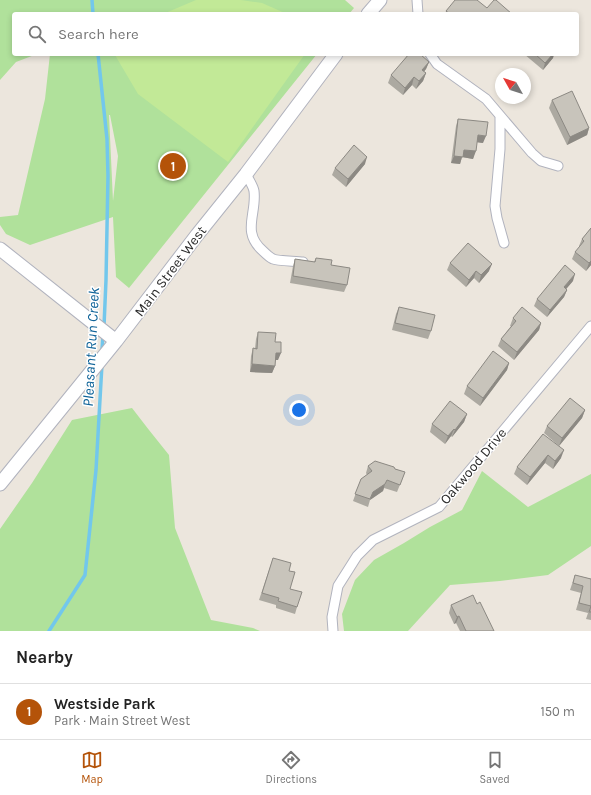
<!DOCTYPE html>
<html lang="en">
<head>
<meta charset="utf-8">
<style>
  :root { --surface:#fff; --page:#f6f6f6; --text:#222; --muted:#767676; --line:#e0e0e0; --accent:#b45309 }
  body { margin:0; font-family:Karla,sans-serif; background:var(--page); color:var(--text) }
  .compass { position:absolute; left:495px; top:68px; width:36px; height:36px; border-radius:50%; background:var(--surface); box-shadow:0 2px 6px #0003; rotate:309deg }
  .you { position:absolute; left:299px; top:410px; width:14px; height:14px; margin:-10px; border:3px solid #fff; border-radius:50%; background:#1a73e8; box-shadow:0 0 0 6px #1a73e833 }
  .badge { display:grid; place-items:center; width:26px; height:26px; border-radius:50%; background:var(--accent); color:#fff; font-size:13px; font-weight:700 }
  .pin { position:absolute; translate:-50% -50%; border:2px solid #fff; box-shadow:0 1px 4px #0006 }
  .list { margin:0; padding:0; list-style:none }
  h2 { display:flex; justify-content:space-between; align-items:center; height:52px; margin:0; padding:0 16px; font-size:17px }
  h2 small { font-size:13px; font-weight:400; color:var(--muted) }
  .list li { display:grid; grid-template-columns:26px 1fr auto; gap:12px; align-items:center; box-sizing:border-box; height:56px; padding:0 16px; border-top:1px solid var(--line) }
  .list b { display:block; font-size:15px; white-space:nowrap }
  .list p { margin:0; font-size:13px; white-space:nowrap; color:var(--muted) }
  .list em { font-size:13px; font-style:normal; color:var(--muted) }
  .icon { flex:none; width:22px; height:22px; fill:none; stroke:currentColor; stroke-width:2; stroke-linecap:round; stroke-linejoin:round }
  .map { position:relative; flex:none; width:591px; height:631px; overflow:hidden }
  .search { position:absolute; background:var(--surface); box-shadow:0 2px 6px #0003; left:12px; right:12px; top:12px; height:44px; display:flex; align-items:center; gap:10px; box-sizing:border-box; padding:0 14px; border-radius:4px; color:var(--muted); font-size:15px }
  .sheet { height:108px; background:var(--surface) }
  nav { display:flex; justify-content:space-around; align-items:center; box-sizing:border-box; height:56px; border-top:1px solid var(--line); background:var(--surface); font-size:11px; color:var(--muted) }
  nav a { display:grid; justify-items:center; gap:2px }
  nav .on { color:var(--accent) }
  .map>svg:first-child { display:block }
  .green { fill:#b0e19b; fill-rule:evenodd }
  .pitch { fill:#c2e997 }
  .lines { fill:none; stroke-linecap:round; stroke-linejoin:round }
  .stream { stroke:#72c7ec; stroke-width:3.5 }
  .street-casing { stroke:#b1b3be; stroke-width:11 }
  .secondary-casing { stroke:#b1b3be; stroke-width:15 }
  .street { stroke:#fff; stroke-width:9 }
  .secondary { stroke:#fff; stroke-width:13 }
  .wall { fill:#aca9a1 }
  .shaded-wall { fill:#8c8983 }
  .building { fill:#c8c4bb; stroke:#8c8983 }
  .labels { text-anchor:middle; stroke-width:3; stroke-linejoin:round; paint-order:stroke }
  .street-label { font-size:14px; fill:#2b2b2b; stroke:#fff }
  .water-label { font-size:15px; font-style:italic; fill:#106499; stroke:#fff }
</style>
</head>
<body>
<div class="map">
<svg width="591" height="631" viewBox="0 0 591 631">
  <rect width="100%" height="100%" fill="#ece6dd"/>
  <path class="green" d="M0,0H345L354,8L349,14H14V54H37L16,62L0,80Z
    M50,54H317L129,288L116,277L113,217L30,245L6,234L0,225V217L18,215L45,99ZM110,115L118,156L113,201L109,115Z
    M132,408L149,430L169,455L175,528L211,620L253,628L260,631H0V529L32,483L72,420Z
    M482,471L528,507L591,474V546L548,575L500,581L450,585L408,631H344L342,614L355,580L374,560L404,543L430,527L462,510Z"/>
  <path class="pitch" d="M196,0H241L262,3L287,14H163Z
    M116,54H305L228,162L138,94L115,55Z"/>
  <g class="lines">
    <path class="stream" d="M92,0L93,14
      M98,54L107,139L108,176L106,280L104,326
      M102,350L103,334
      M49,631L85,575L96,470L102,364"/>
    <g class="street-casing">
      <path id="street" d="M417,0L418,14
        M430,54L437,64L486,99L532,153L541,161L558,166
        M500,116V149L495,206L497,218L504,243
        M246,174C248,179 253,185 254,191C257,214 241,232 263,251C266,254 269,257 273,259C278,261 296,261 303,262
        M333,631L332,617L338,586L357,556L373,540L439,507L591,326"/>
    </g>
    <g class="secondary-casing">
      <path id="secondary" d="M368,14L380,0
        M0,249L116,341
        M0,484L116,341L197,235L246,174L336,54"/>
    </g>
    <use href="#street" class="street"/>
    <use href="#secondary" class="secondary"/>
  </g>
  <path class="wall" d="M487,8L512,14H445L446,11Z
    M524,54H554L553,58L543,70Z
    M429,62L426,69L424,72L426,73L423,81L416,89L412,85L403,95L388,83L391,75Z
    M552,100L589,128L587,135L567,145L549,108Z
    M458,119L483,143L477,142L473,159L462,157L460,164L451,163L456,126Z
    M365,164L346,187L332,175L335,168Z
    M591,228V265L586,271L572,259L575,252L580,247L579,246L582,239Z
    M316,258L331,265L347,285L344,292L290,283L293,266L295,259L314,262Z
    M450,263L489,271L479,283L474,278L466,287L447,270Z
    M573,281L566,289L567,290L564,297L547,317L534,306L537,299Z
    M399,307L431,331L428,339L392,330L396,314Z
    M513,318L541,323L539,330L514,360L498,346L501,339L511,326H510Z
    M258,332L275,342L278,360H275V366L272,373L250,372L251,356L253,348L255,349L256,339Z
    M509,363L507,370L480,406L464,394L467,386Z
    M585,410L582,418L559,446L544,433L547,426Z
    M467,414L464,422L452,437L451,436L445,444L430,432L432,424Z
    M543,434L561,458L553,469L545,463L527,485L514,474L517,467Z
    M368,466L395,469L405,472L397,492L384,488L383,491L370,500L368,507L353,501L361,479L367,475L366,473Z
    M273,558L289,571L290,589L297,607L295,614L276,608V605L259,600Z
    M575,575L591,579V620L586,619L588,613L576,610L581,593L570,590Z
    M477,604L494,631H460L456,623L454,624L449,613L451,605Z"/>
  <path class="shaded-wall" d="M553,54H554L553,58L543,70L545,63Z
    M429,62L426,69L419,77L422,70Z
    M426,73L423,81L416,89L419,81Z
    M414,77L412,85L403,95L405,88Z
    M589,128L587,135L567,145L570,137Z
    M478,135L486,136L483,143L475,142Z
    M464,150L476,151L473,159L462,157L460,164L451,163L454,156Z
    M367,157L365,164L346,187L348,179Z
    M591,261V265L586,271L589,263Z
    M492,264L489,271L479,283L481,275Z
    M476,271L474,278L466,287L469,280Z
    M575,274L573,281L561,295L564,287Z
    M567,290L564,297L547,317L550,310Z
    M541,323L539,330L514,360L517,352Z
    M276,353H281L278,360H273Z
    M509,363L507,370L480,406L483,398Z
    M252,364L275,366L272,373L250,372Z
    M585,410L582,418L559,446L562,438Z
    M467,414L464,422L452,437L455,430Z
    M454,429L451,436L445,444L448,436Z
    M564,450L561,458L553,469L555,461Z
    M548,455L545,463L527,485L530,477Z
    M385,484L383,491L370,500L373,492Z
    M459,616L456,623L454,624L457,617Z"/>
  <path class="building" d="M455,0H477L487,8L494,0H496L512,14H450L446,11Z
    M409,54H420L429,62L422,70L426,73L419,81L414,77L405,88L391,75Z
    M535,54H553L545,63Z
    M572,91L589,128L570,137L552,100Z
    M458,119L488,122L486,136L478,135L476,151L464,150L463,157L454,156Z
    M354,145L367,157L348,179L335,168Z
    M591,228V261L589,263L575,252L584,241L582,239Z
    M468,243L492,264L481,275L476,271L469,280L450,263Z
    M316,258L332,260L331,265L350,268L347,285L293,276L295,259L315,262Z
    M565,265L575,274L564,287L567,290L550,310L537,299Z
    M399,307L435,315L431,331L395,323Z
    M522,307L541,323L517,352L501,339L516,321L513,318Z
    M258,332L276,333L275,342H281V353H276L275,366L252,364L253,348L257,349Z
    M493,351L509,363L483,398L467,386Z
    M570,398L585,410L562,438L547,426Z
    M450,401L467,414L455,430L454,429L448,436L432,424Z
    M543,434L564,450L555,461L548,455L530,477L517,467Z
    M375,461L394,467L395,469L405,472L400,485L387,480L385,484L373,492L370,499L355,494L361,479L372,471L368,466Z
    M273,558L291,563L289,571L295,572L290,589L302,592L297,607L278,601L279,598L262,593Z
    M575,575L591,579V612H589L591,606L579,603L583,586L573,583Z
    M473,595L477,604L480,602L494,631H466L459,616L457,617L451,605Z"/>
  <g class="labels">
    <g class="street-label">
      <text transform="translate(170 271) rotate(-53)" y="5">Main Street West</text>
      <text transform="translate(473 466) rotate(-50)" y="5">Oakwood Drive</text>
    </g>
    <g class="water-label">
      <text transform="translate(91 347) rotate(-87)" y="5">Pleasant Run Creek</text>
    </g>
  </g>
</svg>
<svg class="compass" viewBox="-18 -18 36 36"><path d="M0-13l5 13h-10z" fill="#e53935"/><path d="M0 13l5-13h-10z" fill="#767676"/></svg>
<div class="you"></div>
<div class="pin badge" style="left:173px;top:166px">1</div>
<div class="search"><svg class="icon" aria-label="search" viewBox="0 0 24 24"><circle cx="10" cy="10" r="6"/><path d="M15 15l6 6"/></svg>Search here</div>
</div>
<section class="sheet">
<h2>Nearby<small></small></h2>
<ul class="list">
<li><span class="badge">1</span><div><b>Westside Park</b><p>Park · Main Street West</p></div><em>150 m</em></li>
</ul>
</section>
<nav>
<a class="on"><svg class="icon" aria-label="map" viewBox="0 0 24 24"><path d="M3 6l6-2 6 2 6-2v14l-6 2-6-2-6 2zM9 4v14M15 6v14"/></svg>Map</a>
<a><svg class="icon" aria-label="directions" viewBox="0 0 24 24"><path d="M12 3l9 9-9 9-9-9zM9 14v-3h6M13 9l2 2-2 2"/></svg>Directions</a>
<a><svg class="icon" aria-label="saved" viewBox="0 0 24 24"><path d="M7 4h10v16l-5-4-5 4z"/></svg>Saved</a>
</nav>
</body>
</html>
